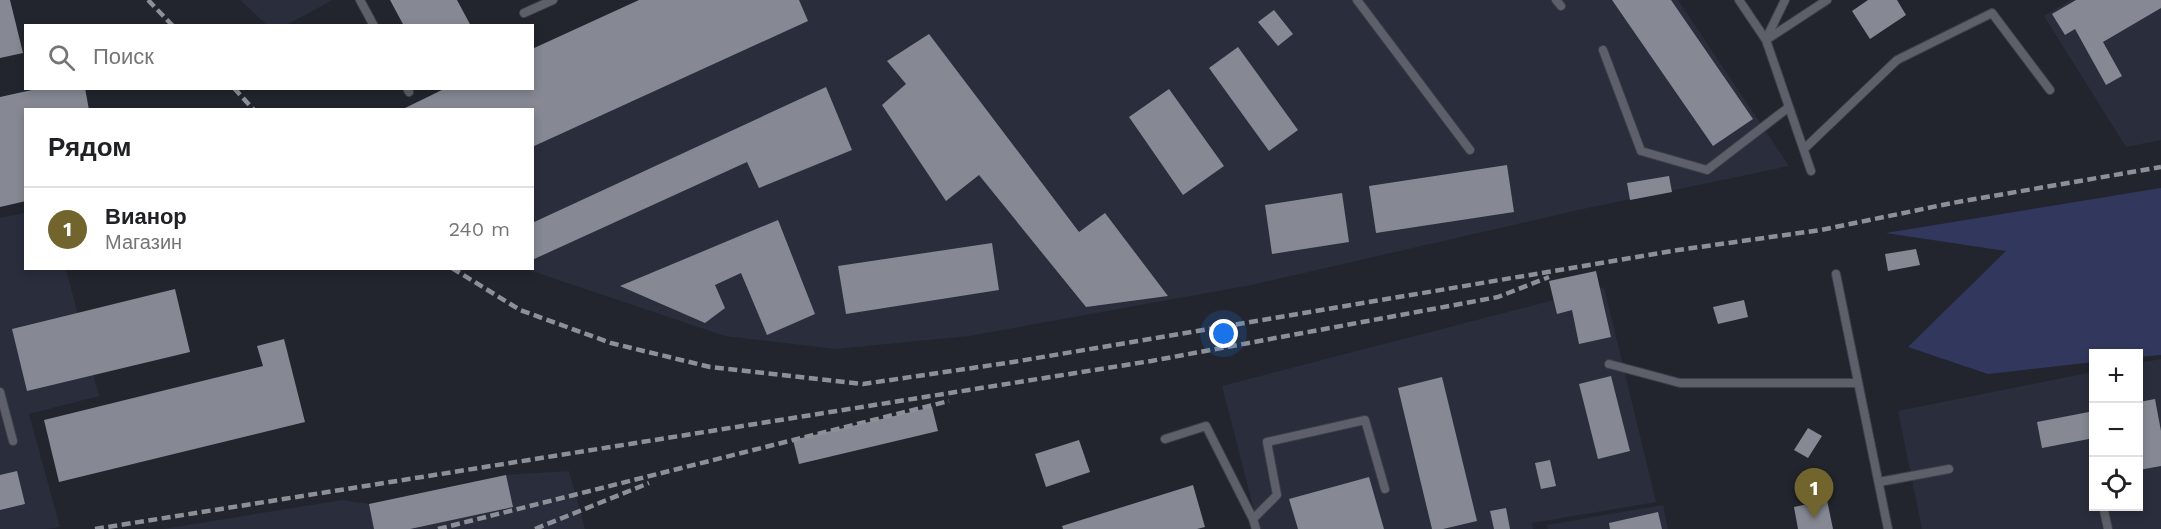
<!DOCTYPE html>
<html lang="ru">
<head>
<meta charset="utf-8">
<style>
  :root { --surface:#fff; --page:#f2f2f2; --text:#202124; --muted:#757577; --line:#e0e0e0; --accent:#71642c }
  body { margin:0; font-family:"Work Sans",sans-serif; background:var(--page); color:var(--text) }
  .controls { position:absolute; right:18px; bottom:18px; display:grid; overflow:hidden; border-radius:0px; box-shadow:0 3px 9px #0003 }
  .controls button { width:54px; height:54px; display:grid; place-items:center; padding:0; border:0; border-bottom:2px solid var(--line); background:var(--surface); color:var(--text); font:30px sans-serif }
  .you { position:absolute; left:1224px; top:334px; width:21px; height:21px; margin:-15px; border:4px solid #fff; border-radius:50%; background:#1a73e8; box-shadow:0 0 0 9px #1a73e833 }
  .badge { display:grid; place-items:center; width:39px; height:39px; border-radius:50%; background:var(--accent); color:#fff; font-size:20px; font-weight:700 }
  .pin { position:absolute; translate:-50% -50px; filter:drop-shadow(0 2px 3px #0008) }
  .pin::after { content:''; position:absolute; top:32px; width:21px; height:18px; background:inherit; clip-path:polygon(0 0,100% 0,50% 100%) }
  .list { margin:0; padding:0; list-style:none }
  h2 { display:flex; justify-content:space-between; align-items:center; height:78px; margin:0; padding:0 24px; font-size:26px }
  h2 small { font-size:20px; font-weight:400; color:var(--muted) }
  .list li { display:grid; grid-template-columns:39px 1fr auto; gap:18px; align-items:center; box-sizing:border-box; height:84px; padding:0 24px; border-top:2px solid var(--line) }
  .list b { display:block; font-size:22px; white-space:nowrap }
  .list p { margin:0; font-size:20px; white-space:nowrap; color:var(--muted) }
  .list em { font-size:20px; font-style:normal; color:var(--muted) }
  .icon { flex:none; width:33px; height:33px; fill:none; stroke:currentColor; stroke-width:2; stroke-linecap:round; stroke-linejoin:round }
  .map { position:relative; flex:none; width:2161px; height:529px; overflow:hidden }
  .search { position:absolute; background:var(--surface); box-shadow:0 3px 9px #0003; left:24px; top:24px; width:510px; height:66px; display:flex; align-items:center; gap:15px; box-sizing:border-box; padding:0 21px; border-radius:0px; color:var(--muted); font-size:22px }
  .panel { position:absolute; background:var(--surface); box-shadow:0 3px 9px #0003; left:24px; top:108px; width:510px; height:162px; border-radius:0px }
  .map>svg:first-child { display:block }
  .built { fill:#2a2d3c }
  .green { fill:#32385d }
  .building { fill:#868993 }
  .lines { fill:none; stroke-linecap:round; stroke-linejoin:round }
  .service-casing { stroke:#3e4047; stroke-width:10 }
  .service { stroke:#5d606a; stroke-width:8 }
  .rail { stroke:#8e9097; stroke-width:4.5; stroke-dasharray:9 4.5; stroke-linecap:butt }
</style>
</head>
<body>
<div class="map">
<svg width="2161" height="529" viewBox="0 0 2161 529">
  <rect width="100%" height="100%" fill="#23252e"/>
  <path class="built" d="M240,0H333L286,25L268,26Z
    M649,0H1678L1789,166L1583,209L1251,285L969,336L835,349L725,336L526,269L532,268V110H399L447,89L532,88Z
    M2071,0H2161V140L2126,147L2044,16Z
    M25,213L26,268L66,269L99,396L29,414L60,527L47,529H0V218Z
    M1604,287L1656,502L1532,523L1533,529H1259L1222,386Z
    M2161,359V529H1922L1898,411L2093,372L2094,506H2138L2139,363Z
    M569,471L585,529H163L342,500L369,504L506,475Z
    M1663,505L1668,529H1548L1547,525Z"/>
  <path class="green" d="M2161,188V355L2139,357L2138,354H2094L2093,362L1988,374L1908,347L2006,251L1886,233Z"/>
  <path class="building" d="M0,0H10L23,53L0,58Z
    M390,0H457L471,26H404Z
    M639,0H799L808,21L532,147V110H401L446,88H532V49Z
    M1612,0H1671L1753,119L1713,146Z
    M1868,0H1897L1906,15L1870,39L1852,11Z
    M2076,0H2161V8L2103,42L2122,76L2106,85L2075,29L2065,35L2052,14Z
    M1274,10L1293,34L1278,46L1258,22Z
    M929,34L1079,232L1105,213L1168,296L1086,307L979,175L946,201L882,105L906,84L887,61Z
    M1238,47L1298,130L1269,151L1209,68Z
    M826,87L852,150L759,188L747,162L532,260V223Z
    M41,88H85L89,110H26V201L0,207V97Z
    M1169,89L1224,166L1183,195L1129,117Z
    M1507,165L1514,212L1376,233L1369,186Z
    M1669,176L1672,192L1630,200L1627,183Z
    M1342,193L1349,242L1272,254L1265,205Z
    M778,220L815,314L767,335L741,273L715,285L725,308L705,323L620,286Z
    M992,243L999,290L846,314L838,266Z
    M1916,249L1920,265L1888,271L1885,254Z
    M1596,271L1611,337L1579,344L1572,310L1557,314L1549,281Z
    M175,289L190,352L27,391L12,329Z
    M1744,300L1748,317L1718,324L1713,307Z
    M284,339L305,422L59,482L44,420L263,366L257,346Z
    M1611,376L1630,451L1598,459L1579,384Z
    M1442,377L1477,521L1443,529H1432L1398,388Z
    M2155,399L2161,431V466L2139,470V402Z
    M932,407L938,431L799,464L793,440Z
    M2094,411V438L2042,448L2037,422Z
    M1808,428L1822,436L1808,458L1794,450Z
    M1079,440L1090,472L1046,487L1035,454Z
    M1550,460L1556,486L1541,489L1535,463Z
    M17,471L25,504L0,510V475Z
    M506,475L513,507L410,529H374L369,504Z
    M1369,477L1384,529H1298L1289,499Z
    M1193,485L1205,527L1197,529H1063L1062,526Z
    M1827,500L1833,529H1798L1794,507Z
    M1506,508L1510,529H1494L1490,511Z
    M1658,512L1662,529H1610L1609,523Z"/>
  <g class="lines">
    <g class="service-casing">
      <path id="service" d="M360,0L374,26
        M1357,0L1470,150
        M1556,0L1561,6
        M1739,0L1766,40L1811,171
        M524,13L553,0
        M1766,39L1785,0
        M1766,40L1827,0
        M1603,50L1641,151L1707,170L1789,107
        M407,88L409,92
        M1804,149L1897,60L1992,13L2050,90
        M1836,274L1888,529
        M1609,364L1680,383H1858
        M0,392L13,441
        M1165,439L1206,426L1253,519L1256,529
        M1879,482L1949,469
        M2103,506L2108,529
        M1253,519L1277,495L1267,442L1365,420L1385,489"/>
    </g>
    <use href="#service" class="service"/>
    <path class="rail" d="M148,0L173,26
      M234,88L254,110
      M452,268L520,310L611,343L710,367L863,384L1013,362L1678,250L1821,230L1952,203L2161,167
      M95,529L1151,361L1498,297L1549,277
      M438,529L949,401
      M535,529L649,483"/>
  </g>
</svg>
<div class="controls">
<button>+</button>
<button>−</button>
<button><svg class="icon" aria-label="locate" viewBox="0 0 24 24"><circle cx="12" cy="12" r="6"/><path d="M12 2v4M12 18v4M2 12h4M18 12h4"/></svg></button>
</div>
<div class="you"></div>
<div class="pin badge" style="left:1814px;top:518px">1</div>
<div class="search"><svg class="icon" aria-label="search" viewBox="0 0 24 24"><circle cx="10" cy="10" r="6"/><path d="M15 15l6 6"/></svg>Поиск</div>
<section class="panel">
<h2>Рядом<small></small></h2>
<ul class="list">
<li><span class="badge">1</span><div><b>Вианор</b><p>Магазин</p></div><em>240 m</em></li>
</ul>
</section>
</div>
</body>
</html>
